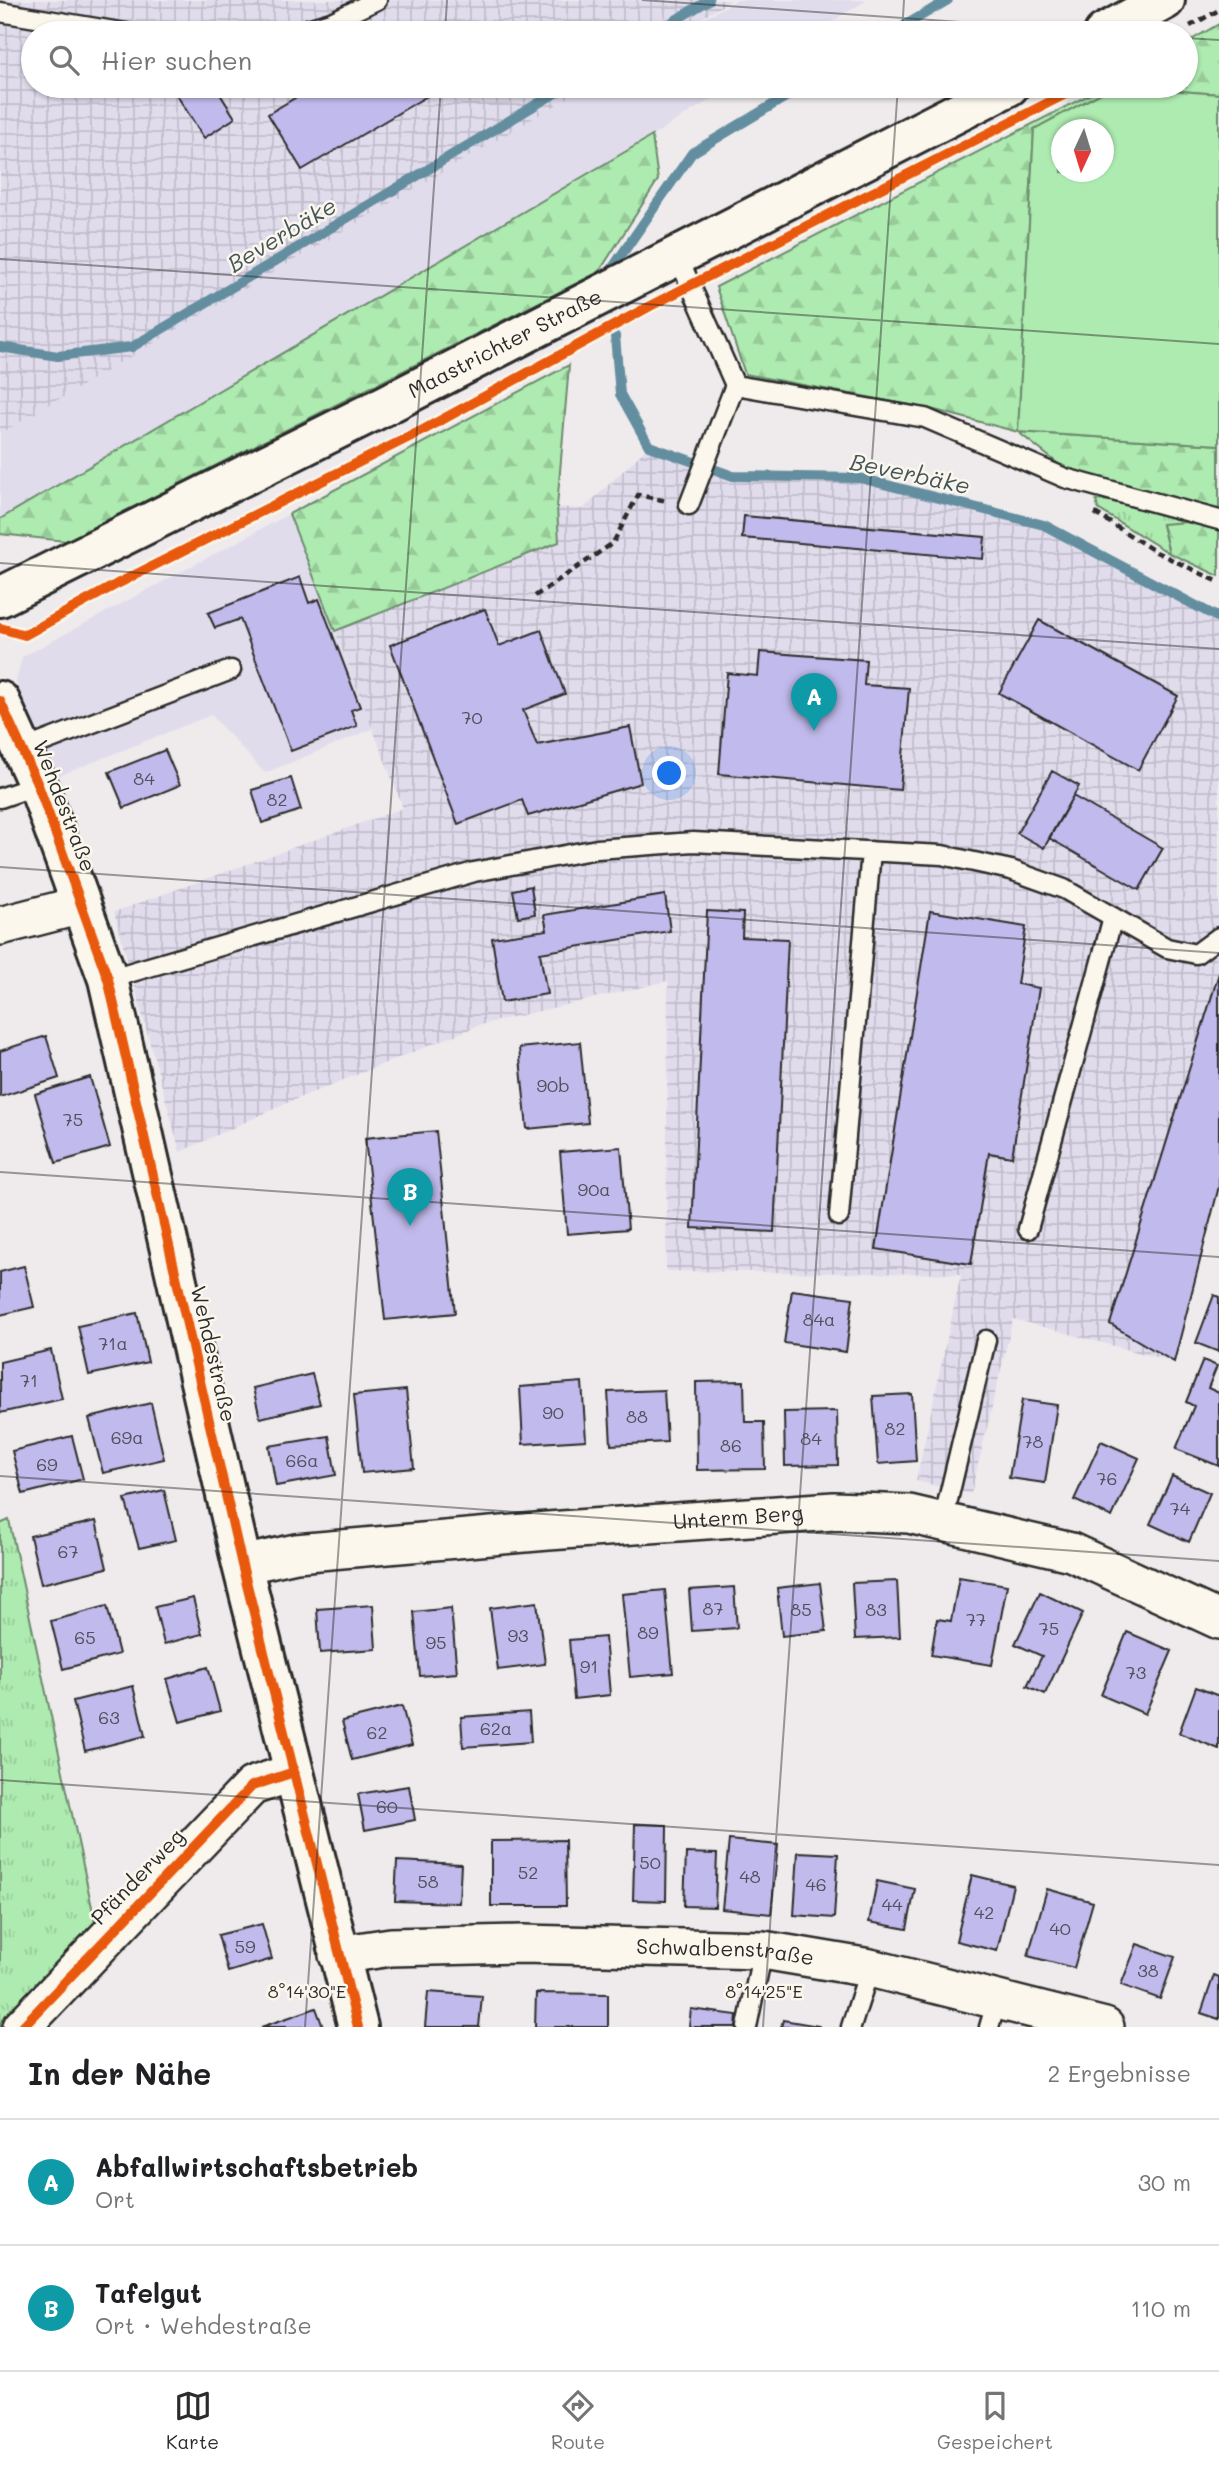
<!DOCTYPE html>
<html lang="de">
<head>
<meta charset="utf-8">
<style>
  :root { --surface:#fff; --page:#f6f6f6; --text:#202124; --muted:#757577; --line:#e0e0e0; --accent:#2b2b2b }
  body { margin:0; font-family:Mali,sans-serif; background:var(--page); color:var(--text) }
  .compass { position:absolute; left:1051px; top:119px; width:63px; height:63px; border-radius:50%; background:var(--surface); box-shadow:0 2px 5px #0004; rotate:184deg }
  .you { position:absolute; left:670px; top:774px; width:24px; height:24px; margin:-18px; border:5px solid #fff; border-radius:50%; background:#1a73e8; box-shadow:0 0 0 10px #1a73e833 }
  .badge { display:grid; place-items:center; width:46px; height:46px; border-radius:50%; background:var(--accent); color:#fff; font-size:23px; font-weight:700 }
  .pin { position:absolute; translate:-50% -58px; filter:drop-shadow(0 2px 4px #0008) }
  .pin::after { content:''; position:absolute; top:37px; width:24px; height:21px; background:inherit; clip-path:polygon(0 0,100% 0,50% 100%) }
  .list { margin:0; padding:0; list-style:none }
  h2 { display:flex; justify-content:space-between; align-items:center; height:91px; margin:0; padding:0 28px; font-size:30px }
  h2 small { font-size:23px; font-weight:400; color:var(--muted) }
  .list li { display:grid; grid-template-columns:46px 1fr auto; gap:21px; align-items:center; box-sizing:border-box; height:126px; padding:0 28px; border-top:2px solid var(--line) }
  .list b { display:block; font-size:26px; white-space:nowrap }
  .list p { margin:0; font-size:23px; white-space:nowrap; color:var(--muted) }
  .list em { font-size:23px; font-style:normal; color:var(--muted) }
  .icon { flex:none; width:38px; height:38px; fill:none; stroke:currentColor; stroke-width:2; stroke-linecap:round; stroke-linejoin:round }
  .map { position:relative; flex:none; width:1219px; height:2027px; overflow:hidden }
  .search { position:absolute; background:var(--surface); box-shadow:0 2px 5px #0004; left:21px; right:21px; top:21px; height:77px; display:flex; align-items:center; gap:18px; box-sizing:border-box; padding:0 24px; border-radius:38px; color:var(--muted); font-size:26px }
  .sheet { height:343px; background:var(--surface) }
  nav { display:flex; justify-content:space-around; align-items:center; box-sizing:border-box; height:98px; border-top:2px solid var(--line); background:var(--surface); font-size:19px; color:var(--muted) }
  nav a { display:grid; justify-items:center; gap:4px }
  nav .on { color:var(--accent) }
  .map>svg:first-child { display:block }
  .built { fill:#e1dcec }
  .industrial { fill:url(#industrial-grid) }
  .grass { fill:url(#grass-tufts); stroke:#6c8b6e; stroke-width:2 }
  .forest { fill:url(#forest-firs); stroke:#6c8b6e; stroke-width:2 }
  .park { fill:#aeebb0; stroke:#6c8b6e; stroke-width:2; fill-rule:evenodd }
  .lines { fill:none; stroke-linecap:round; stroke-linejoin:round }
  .stream { stroke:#648e9f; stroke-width:10 }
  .building { fill:#c1baec; stroke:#2b2b2b; stroke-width:2 }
  .service-casing { stroke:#2b2b2b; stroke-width:23 }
  .minor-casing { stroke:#2b2b2b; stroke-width:42 }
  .tertiary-casing { stroke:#2b2b2b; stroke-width:44 }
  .path { stroke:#2b2b2b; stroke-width:4.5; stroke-dasharray:7 5; stroke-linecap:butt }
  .service { stroke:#fbf7ec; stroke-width:18 }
  .minor { stroke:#fbf7ec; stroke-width:37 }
  .tertiary { stroke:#fbf7ec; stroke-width:38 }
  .cycleway-casing { stroke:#fbf7ec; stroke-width:15 }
  .cycleway { stroke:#e8590c; stroke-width:10 }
  .ticks { fill:none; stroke:#2b2b2b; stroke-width:2; stroke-opacity:0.45 }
  .labels { text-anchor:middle; stroke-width:5; stroke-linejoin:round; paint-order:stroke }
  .number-label { font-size:18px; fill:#504f5b }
  .street-label { font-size:21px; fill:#2b2b2b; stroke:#fbf7ec }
  .water-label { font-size:23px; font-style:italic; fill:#43545b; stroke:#fbf7ec }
  .ticks-label { font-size:18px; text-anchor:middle; fill:#2b2b2b; stroke:#fbf7ec; stroke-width:5; stroke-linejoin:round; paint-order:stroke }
</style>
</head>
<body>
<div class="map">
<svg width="1219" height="2027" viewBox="0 0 1219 2027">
  <defs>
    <pattern id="industrial-grid" width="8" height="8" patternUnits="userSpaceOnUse" patternTransform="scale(1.75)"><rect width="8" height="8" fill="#e1dcec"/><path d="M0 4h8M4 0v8" fill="none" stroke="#c1bdcb"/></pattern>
    <pattern id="grass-tufts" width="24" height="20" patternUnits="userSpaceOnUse" patternTransform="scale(1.75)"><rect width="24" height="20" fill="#aeebb0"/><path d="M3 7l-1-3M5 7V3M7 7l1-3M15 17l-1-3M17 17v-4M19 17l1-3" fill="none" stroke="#96ca98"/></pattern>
    <pattern id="forest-firs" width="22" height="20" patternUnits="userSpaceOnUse" patternTransform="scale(1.75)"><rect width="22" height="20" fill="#aeebb0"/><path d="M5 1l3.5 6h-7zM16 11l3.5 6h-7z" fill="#96ca98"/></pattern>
  </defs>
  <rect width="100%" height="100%" fill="#efebec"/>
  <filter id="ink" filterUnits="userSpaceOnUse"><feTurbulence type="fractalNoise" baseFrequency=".0143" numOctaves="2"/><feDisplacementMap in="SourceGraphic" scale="14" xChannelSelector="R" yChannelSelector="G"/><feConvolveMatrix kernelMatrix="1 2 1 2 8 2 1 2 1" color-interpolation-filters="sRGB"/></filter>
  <g filter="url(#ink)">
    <path class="built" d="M736,0H867L814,33H679Z
      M588,86H732L652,136L0,519V428Z
      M289,514L373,729L265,773L211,715L56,777L16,682L22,657Z"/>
    <path class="industrial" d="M0,0H732L676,33H33V86H588L0,434Z
      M649,446L733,476L860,478L1044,525L1219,618V1186L1174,1362L1013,1319L971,1494L916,1481L961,1274L666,1271L668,981L480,1025L289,1102L180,1152L114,912L403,808L335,631L559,543L557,507L583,509Z"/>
    <path class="grass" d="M1096,500L1117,501L1188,522L1162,525L1169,553L1098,509Z
      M9,1520L99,1940L8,2027H0V1524Z"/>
    <path class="forest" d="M1219,24V94L1114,86L1034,129L1018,432L1219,445V510L1066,470L1018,432L931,409L745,374L716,287L1106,86H1186V43Z
      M652,136L658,180L599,272L66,541L0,534V519Z
      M569,365L557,507L559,542L335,631L289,514Z
      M1188,522L1219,530V576L1169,553L1162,524Z"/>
    <path class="park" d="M1114,86L1219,94V445L1018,432L1034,129ZM1062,130H1104V172H1062Z"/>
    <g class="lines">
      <path class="stream" d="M654,33L709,0
        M892,33L948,0
        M609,273L692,153L804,86
        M615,336L620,394L649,446L733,476L860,478L1044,525L1219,618
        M0,347L58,356L132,347L567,86"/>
    </g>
    <path class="building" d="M171,86H215L235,118L204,138Z
      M315,86H437L439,89L302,170L268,114Z
      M744,516L985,537L983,559L742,538Z
      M300,577L309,603L319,599L360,707L351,710L357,726L291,751L240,619L215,628L208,613Z
      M485,609L499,646L541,630L565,694L523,710L537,745L630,727L641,783L528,816L522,800L458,824L390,645Z
      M1039,620L1178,696L1138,770L999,693Z
      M760,652L866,660L864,685L909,688L900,790L719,774L727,673L758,676Z
      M165,750L180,785L124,808L109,772Z
      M1052,771L1079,786L1044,848L1017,833Z
      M291,778L301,810L262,823L252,790Z
      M1073,796L1163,848L1139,890L1049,838Z
      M531,886L535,914L518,917L513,890Z
      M665,895L670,931L540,953L547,994L502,1002L492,938L547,930L544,915Z
      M707,911L743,913L742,937L788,939L774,1232L692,1228Z
      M930,911L1026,927L1017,984L1039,988L1012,1157L989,1153L971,1264L876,1249Z
      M1219,973V1186L1174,1362L1110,1324Z
      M46,1036L59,1078L0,1097V1051Z
      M580,1042L588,1123L527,1129L519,1048Z
      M90,1077L110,1147L56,1163L35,1094Z
      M436,1131L455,1313L385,1320L365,1138Z
      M621,1147L628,1229L567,1234L560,1152Z
      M24,1266L34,1307L0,1315V1272Z
      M792,1290L853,1298L846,1352L784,1343Z
      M1214,1295L1219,1297V1352L1196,1343Z
      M137,1313L148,1362L89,1375L78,1326Z
      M51,1350L62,1399L0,1413V1362Z
      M1203,1360L1217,1366L1208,1388L1219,1393V1466L1176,1449L1194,1406L1186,1402Z
      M312,1374L320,1404L260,1418L253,1388Z
      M744,1381L745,1422H764L765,1469L697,1470L696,1382Z
      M582,1382L586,1440L523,1444L520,1387Z
      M406,1390L414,1468L362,1473L354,1395Z
      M664,1390L667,1442L611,1445L608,1392Z
      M912,1394L916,1461L878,1464L873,1396Z
      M1022,1400L1057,1405L1045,1483L1009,1478Z
      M151,1403L164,1459L103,1473L89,1418Z
      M837,1411L838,1465L785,1466L784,1412Z
      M72,1436L83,1479L23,1494L12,1451Z
      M329,1436L336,1475L276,1486L269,1446Z
      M1101,1441L1139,1458L1112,1517L1074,1500Z
      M1172,1476L1210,1493L1189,1542L1150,1524Z
      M164,1490L176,1540L139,1548L125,1499Z
      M96,1521L107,1568L41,1584L30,1536Z
      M959,1577L1007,1585L992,1665L931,1655L937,1619L951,1621Z
      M897,1581L900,1637L855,1639L852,1583Z
      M820,1583L826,1631L782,1636L777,1588Z
      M734,1587L737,1628L692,1631L689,1590Z
      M665,1590L673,1673L630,1677L622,1594Z
      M1040,1592L1083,1613L1045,1694L1027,1686L1042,1656L1015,1644Z
      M193,1598L202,1634L164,1644L155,1607Z
      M537,1602L545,1664L498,1670L490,1608Z
      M373,1605L376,1649L320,1653L317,1609Z
      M107,1606L119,1654L63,1669L51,1621Z
      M451,1608L457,1673L420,1676L414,1612Z
      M1127,1632L1172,1651L1145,1714L1101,1695Z
      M605,1637L610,1695L574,1699L569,1640Z
      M208,1667L220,1711L180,1722L167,1679Z
      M133,1686L145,1736L85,1751L73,1701Z
      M1196,1687L1219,1696V1749L1179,1733Z
      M402,1706L412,1745L352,1760L342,1721Z
      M529,1712L531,1742L463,1747L461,1717Z
      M409,1786L415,1820L365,1830L358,1794Z
      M635,1824L667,1825L666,1901L633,1900Z
      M565,1840L566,1906H491V1841Z
      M729,1840L778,1845L771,1914L722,1909Z
      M798,1852L838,1854L834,1918L794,1915Z
      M686,1853L717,1854L715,1907L684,1906Z
      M397,1861L461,1864L459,1903L395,1901Z
      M972,1875L1013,1885L997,1951L956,1941Z
      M877,1881L915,1889L907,1929L869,1922Z
      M1047,1889L1093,1902L1074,1968L1028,1956Z
      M262,1924L272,1959L228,1972L218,1935Z
      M1137,1944L1175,1957L1160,1999L1121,1985Z
      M1214,1975L1219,1977V2019L1201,2013Z
      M428,1992L482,1996L479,2027H425Z
      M536,1993L608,1994V2027H535Z
      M316,2008L323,2027H261Z
      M691,2009L737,2015L736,2027H689Z
      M783,2020L819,2026V2027H781Z"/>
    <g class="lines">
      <g class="service-casing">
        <path id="service" d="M0,12L126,33
          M294,33L331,22L377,0
          M677,255L735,385L925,418L1065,478L1219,520
          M689,505L735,385
          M22,750L231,670
          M0,798L38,785
          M108,979L474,872L597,849L693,842L942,855L1011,870L1064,889L1167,948L1196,954L1219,937
          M839,1216L871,851
          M1028,1229L1113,917
          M943,1521L986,1340
          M747,2027L763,1950
          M851,2027L870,1968
          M989,2027L998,1997"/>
      </g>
      <g class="minor-casing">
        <g id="minor">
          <path d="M0,926L81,905"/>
          <path id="s1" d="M242,1565L296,1553L548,1531L834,1511L909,1514L1071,1552L1219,1620"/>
          <path id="s2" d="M338,1955L391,1947L523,1944L763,1950L870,1968L1105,2027"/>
          <path d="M22,2027L252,1786L294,1772"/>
        </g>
      </g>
      <g class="tertiary-casing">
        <g id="tertiary">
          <path d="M1104,33L1165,0"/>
          <path id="s3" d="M0,597L372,412L1009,86"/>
          <path d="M0,701L38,785L108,979L242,1565L358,2027"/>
        </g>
      </g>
      <path class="path" d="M1190,26L1219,10
        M1037,110L1081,86
        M357,463L437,423
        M1095,513L1156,552L1219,582
        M535,596L613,543L638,495L667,501
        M11,631L25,635L308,487"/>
      <use href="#service" class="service"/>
      <use href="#minor" class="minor"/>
      <use href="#tertiary" class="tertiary"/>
      <g class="cycleway-casing">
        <path id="cycleway" d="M0,628L25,635L117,584L425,429L650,306L1081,86
          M0,701L38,785L108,979L242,1565L358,2027
          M22,2027L252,1786L294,1772"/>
      </g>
      <use href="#cycleway" class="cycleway"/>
    </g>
  </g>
  <path class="ticks" d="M642,0L1118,33M445,33L447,0M902,33L904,0M1186,38L1219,40M0,259L1219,344M0,563L1219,649M0,867L1219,953M0,1172L1219,1257M0,1476L1219,1561M0,1780L1219,1865M305,2027L441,86M763,2027L898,86"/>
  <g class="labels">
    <g class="number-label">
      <text x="472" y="724">70</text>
      <text x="144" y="785">84</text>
      <text x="277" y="806">82</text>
      <text x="553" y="1092">90b</text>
      <text x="73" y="1126">75</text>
      <text x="594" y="1196">90a</text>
      <text x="819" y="1326">84a</text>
      <text x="113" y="1350">71a</text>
      <text x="29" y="1387">71</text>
      <text x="553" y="1419">90</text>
      <text x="637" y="1423">88</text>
      <text x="895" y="1435">82</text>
      <text x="127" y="1444">69a</text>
      <text x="811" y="1445">84</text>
      <text x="1033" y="1448">78</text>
      <text x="731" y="1452">86</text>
      <text x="302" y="1467">66a</text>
      <text x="47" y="1471">69</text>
      <text x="1107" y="1485">76</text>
      <text x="1180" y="1515">74</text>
      <text x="68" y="1558">67</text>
      <text x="713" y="1615">87</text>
      <text x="801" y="1616">85</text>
      <text x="876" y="1616">83</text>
      <text x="976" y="1626">77</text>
      <text x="1049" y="1635">75</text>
      <text x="648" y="1639">89</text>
      <text x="518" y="1642">93</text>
      <text x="85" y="1644">65</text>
      <text x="436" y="1649">95</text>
      <text x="589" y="1673">91</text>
      <text x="1136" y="1679">73</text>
      <text x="109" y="1724">63</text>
      <text x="496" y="1735">62a</text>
      <text x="377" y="1739">62</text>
      <text x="387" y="1813">60</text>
      <text x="650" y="1869">50</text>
      <text x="528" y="1879">52</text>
      <text x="750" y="1883">48</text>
      <text x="428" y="1888">58</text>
      <text x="816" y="1891">46</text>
      <text x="892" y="1911">44</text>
      <text x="984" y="1919">42</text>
      <text x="1060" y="1935">40</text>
      <text x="245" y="1953">59</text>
      <text x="1148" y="1977">38</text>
    </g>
    <g class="street-label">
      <text dy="7" stroke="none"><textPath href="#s3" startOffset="565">Maastrichter Straße</textPath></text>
      <text transform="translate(64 806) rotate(69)" y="7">Wehdestraße</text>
      <text transform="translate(213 1354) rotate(77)" y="7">Wehdestraße</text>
      <text dy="7" stroke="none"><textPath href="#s1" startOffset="499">Unterm Berg</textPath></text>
      <text transform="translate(138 1877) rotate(-46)" y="7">Pfänderweg</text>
      <text dy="7" stroke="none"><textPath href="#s2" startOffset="388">Schwalbenstraße</textPath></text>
    </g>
    <g class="water-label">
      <text transform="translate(282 235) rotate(-31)" y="8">Beverbäke</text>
      <text transform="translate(910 474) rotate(12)" y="8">Beverbäke</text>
    </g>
  </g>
  <g class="ticks-label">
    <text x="307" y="1998">8°14'30"E</text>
    <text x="764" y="1998">8°14'25"E</text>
  </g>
</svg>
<svg class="compass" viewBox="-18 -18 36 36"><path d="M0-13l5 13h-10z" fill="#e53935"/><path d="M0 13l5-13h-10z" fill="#757577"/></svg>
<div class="you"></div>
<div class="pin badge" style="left:814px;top:731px;background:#0f9aa8">A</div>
<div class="pin badge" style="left:410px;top:1226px;background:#0f9aa8">B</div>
<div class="search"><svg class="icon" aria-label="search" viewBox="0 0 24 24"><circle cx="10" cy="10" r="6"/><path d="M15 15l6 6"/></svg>Hier suchen</div>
</div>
<section class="sheet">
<h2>In der Nähe<small>2 Ergebnisse</small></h2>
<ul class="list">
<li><span class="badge" style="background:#0f9aa8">A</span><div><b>Abfallwirtschaftsbetrieb</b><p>Ort</p></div><em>30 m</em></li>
<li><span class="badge" style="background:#0f9aa8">B</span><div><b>Tafelgut</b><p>Ort · Wehdestraße</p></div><em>110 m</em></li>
</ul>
</section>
<nav>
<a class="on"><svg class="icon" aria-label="map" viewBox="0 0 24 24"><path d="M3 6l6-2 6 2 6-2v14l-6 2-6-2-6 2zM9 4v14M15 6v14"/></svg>Karte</a>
<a><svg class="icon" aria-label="directions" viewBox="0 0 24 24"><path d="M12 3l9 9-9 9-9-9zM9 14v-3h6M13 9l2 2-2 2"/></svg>Route</a>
<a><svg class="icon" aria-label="saved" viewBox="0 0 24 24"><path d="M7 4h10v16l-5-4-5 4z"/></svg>Gespeichert</a>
</nav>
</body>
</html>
